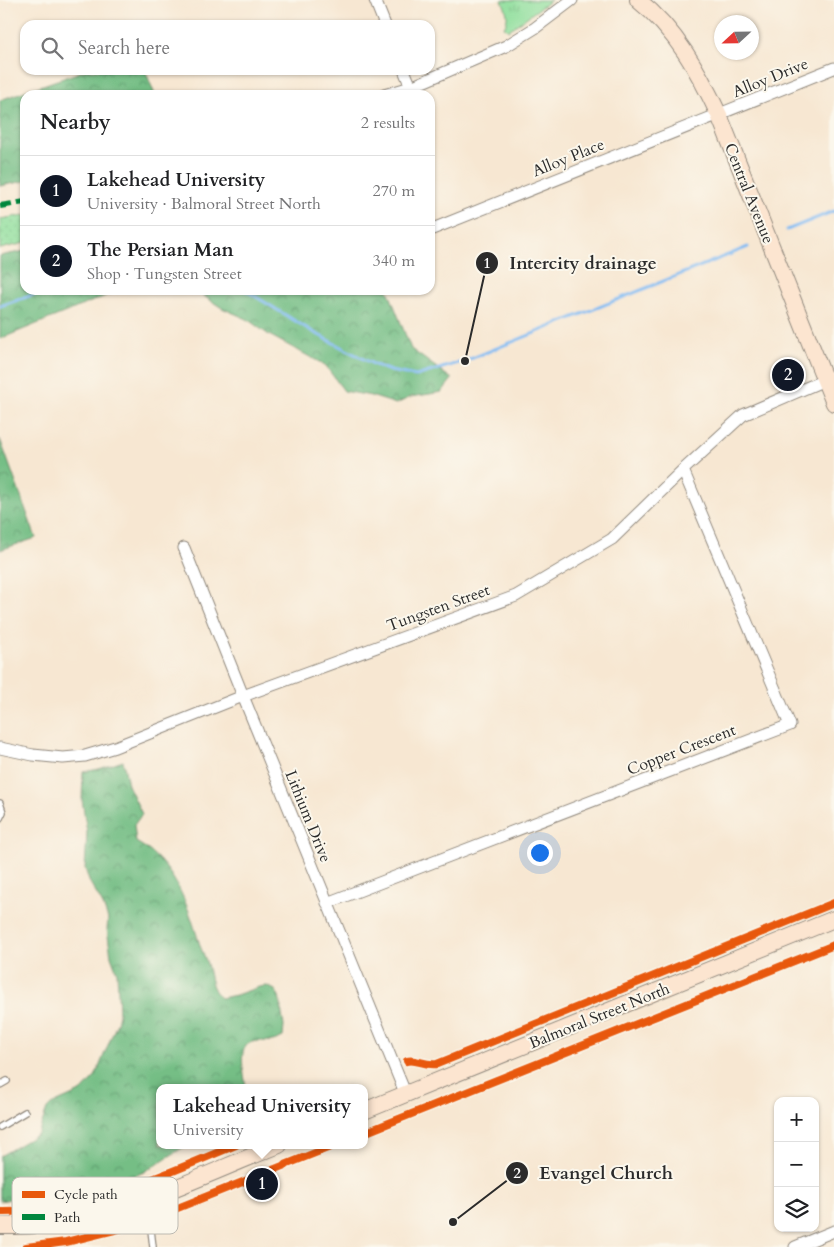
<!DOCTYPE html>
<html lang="en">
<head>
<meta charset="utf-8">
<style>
  :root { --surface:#fff; --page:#f2f2f2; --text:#202124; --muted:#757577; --line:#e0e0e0; --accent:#111827 }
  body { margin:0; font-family:Cardo,serif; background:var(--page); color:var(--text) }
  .controls { position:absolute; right:15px; bottom:15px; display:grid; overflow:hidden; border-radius:10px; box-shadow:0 1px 4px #0004 }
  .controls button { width:45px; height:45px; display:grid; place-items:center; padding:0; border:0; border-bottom:1px solid var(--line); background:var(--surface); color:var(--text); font:25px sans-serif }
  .compass { position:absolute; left:714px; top:15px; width:45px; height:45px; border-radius:50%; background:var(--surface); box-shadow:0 1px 4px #0004; rotate:248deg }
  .you { position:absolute; left:539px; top:852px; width:18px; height:18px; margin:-12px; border:4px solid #fff; border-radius:50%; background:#1a73e8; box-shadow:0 0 0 8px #1a73e833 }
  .badge { display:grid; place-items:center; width:32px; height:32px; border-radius:50%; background:var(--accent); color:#fff; font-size:16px; font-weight:700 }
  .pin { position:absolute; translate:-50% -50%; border:2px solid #fff; box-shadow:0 1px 5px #0006 }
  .popup { position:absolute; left:156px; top:1084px; width:212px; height:65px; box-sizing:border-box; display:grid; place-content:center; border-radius:10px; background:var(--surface); filter:drop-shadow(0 1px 4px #0005); font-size:16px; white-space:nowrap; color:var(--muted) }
  .popup b { font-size:19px; color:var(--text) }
  .popup::after { content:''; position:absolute; left:50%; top:100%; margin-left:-10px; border:10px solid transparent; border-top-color:var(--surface) }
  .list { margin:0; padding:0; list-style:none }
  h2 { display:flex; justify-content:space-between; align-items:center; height:65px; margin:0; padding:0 20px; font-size:21px }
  h2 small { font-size:16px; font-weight:400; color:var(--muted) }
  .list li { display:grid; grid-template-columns:32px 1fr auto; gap:15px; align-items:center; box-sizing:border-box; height:70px; padding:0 20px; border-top:1px solid var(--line) }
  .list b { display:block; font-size:19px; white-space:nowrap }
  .list p { margin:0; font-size:16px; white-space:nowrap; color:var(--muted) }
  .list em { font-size:16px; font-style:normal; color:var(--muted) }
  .icon { flex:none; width:28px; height:28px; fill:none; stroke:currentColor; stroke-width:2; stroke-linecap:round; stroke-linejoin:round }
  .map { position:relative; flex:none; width:834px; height:1247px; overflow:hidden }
  .search { position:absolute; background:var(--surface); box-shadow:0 1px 4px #0004; left:20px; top:20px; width:415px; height:55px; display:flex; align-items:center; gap:12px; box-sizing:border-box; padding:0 18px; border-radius:15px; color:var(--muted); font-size:19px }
  .panel { position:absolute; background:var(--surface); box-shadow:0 1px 4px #0004; left:20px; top:90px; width:415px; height:205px; border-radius:15px }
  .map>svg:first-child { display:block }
  .grass { fill:url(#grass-tufts); stroke:#5e8564 }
  .forest { fill:url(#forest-crowns); stroke:#507458 }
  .park { fill:url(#park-dots); stroke:#5e8564 }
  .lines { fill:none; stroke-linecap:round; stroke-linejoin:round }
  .stream { stroke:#82bcf3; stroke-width:3 }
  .lane-casing { stroke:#91897e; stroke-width:8 }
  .street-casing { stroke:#91897e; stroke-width:13 }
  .secondary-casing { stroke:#91897e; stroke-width:18 }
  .lane { stroke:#fff; stroke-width:5.5 }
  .street { stroke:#fff; stroke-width:11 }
  .secondary { stroke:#fce5d0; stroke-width:16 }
  .quiet { stroke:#00873e; stroke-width:6; stroke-dasharray:12 6; stroke-linecap:butt }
  .cycleway-casing { stroke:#fbf7ec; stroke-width:11 }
  .cycleway { stroke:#e8590c; stroke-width:8 }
  .labels { text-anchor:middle; stroke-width:4; stroke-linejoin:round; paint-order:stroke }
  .street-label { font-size:16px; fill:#2b2b2b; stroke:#fbf7ec }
  .key { fill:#fbf7ec; stroke:#bdbab2; stroke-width:1 }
  .key-label { font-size:14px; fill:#2b2b2b }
  .leader { fill:none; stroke:#2b2b2b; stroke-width:2 }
  .callout-dot { fill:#2b2b2b; stroke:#fbf7ec; stroke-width:2 }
  .mark-label { font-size:15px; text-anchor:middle; font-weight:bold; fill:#fff }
  .callout-label { font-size:18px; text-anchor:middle; font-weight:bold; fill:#2b2b2b; stroke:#fbf7ec; stroke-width:4; stroke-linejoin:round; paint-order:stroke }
</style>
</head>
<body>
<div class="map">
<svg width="834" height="1247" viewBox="0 0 834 1247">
  <defs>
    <pattern id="grass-tufts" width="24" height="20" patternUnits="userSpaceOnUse" patternTransform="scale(1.25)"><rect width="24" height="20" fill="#91df9e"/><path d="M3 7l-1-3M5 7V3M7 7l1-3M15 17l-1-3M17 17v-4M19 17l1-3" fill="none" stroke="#7dc088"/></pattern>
    <pattern id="forest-crowns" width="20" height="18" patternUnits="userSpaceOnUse" patternTransform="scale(1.25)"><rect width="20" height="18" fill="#74be85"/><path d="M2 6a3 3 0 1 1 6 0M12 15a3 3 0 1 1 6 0" fill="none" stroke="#5f9b6d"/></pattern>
    <pattern id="park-dots" width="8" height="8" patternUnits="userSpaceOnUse" patternTransform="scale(1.25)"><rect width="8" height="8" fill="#91df9e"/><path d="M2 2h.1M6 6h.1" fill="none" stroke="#7dc088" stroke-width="1.8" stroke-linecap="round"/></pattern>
  </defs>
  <rect width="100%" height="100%" fill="#fbf7ec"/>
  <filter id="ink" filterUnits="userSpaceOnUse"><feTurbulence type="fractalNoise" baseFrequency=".02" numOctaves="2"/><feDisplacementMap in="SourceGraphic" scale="10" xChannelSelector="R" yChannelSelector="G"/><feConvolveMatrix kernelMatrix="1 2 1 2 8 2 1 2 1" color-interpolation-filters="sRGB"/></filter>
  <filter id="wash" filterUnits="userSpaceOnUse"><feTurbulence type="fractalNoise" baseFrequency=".0096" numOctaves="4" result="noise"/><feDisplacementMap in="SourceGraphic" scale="20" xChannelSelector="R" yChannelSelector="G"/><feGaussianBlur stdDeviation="1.12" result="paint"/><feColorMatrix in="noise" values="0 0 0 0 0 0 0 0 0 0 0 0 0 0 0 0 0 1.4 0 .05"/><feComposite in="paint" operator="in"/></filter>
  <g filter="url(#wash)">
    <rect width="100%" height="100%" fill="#f7e7d2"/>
    <path class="grass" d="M502,0H551L509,30L504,27C510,17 506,10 502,0Z"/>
    <path class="forest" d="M86,70H145L155,95H25V181L0,186V100Z
      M25,251V290H120L0,339V256Z
      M185,290H388L411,349L452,379L442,392L411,397L396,404L371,396L344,391L325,365L269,335L247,319L222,308L199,293Z
      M0,439L36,538L0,550Z
      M123,761L128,785L142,814L134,825L136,842C174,863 187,903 199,942C201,950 205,956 207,964C211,978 210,988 221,998L236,995L259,987L267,986L275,990L279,996L284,1026L283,1037C270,1043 272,1041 259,1041C233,1041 245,1073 246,1088H160V1145H187L144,1172L97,1190L68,1198L61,1196L45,1200L11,1199L0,1201V1156L38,1134L47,1109L51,1105L82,1091L95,1077L117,1023L119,1014L117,972L111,956L107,929L108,919L103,905L89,881L85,868L87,832L82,800L83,772L99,769Z"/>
    <path class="park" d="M25,215V243L0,249V219Z"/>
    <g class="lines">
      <path class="stream" d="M787,230L834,211
        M245,290L313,332L373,364L390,371L416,376L465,361L748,247
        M0,306L47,290"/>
    </g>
  </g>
  <g filter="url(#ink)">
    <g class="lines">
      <g class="lane-casing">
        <path id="lane" d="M0,803L3,812L0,818
          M0,1085L7,1081
          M0,1127L25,1112
          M141,1203L151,1230L153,1247"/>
      </g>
      <g class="street-casing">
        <path id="street" d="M375,0L385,25
          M404,70L411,87
          M384,95L411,87L506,46L535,28L572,0
          M430,230L834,68
          M184,548L243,696L406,1095
          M0,748L33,755L63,758L85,756L115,747L243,696L516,596L612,539L683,470L743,415L834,376
          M327,903L790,725L683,470
          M795,1247L834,1231"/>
      </g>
      <g class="secondary-casing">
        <path id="secondary" d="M638,0C676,30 699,72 719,115L834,403
          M364,1111L834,919
          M0,1226C32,1226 67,1224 98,1215C160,1197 219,1169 279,1145"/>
      </g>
      <use href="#lane" class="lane"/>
      <use href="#street" class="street"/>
      <use href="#secondary" class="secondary"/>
      <path class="quiet" d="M0,206L25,202"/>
      <g class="cycleway-casing">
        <path id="cycleway" d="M407,1061C415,1058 425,1066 437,1064L834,903
          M364,1133L834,945
          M0,1212C84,1213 160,1176 236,1145
          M26,1247L66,1242L135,1225L335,1145"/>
      </g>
      <use href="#cycleway" class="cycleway"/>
    </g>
  </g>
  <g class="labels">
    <g class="street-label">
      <text transform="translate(770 77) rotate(-22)" y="6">Alloy Drive</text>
      <text transform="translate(568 157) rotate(-22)" y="6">Alloy Place</text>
      <text transform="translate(750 193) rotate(68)" y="6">Central Avenue</text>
      <text transform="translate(438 607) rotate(-20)" y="6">Tungsten Street</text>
      <text transform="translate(681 749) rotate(-21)" y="6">Copper Crescent</text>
      <text transform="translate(309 816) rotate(68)" y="6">Lithium Drive</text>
      <text transform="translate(599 1015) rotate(-22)" y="6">Balmoral Street North</text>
    </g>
  </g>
  <rect x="12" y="1177" width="166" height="57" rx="8" class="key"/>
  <rect x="22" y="1191" width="23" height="7" fill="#e8590c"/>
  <rect x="22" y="1214" width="23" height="6" fill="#00873e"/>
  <g class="key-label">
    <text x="54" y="1199">Cycle path</text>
    <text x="54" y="1222">Path</text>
  </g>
  <path class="leader" d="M465 361L487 263M453 1222L517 1173"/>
  <g class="callout-dot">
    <circle cx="465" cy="361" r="5"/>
    <circle cx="453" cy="1222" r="5"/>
    <circle cx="487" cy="263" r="12"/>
    <circle cx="517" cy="1173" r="12"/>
  </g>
  <g class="mark-label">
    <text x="487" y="268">1</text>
    <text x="517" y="1178">2</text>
  </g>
  <g class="callout-label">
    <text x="583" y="269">Intercity drainage</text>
    <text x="606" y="1179">Evangel Church</text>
  </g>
</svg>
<div class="controls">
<button>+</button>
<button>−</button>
<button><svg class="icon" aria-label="layers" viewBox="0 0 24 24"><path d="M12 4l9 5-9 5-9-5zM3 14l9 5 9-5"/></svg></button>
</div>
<svg class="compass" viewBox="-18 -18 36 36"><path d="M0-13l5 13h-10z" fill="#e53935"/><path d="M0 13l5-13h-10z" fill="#757577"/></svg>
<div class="you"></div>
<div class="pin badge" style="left:262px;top:1184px">1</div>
<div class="popup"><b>Lakehead University</b>University</div>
<div class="pin badge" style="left:788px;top:375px">2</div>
<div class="search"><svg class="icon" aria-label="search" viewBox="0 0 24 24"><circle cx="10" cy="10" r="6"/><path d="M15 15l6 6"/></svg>Search here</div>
<section class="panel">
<h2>Nearby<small>2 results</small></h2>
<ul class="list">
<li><span class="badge">1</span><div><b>Lakehead University</b><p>University · Balmoral Street North</p></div><em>270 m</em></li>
<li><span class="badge">2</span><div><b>The Persian Man</b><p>Shop · Tungsten Street</p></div><em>340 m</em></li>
</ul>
</section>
</div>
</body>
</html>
